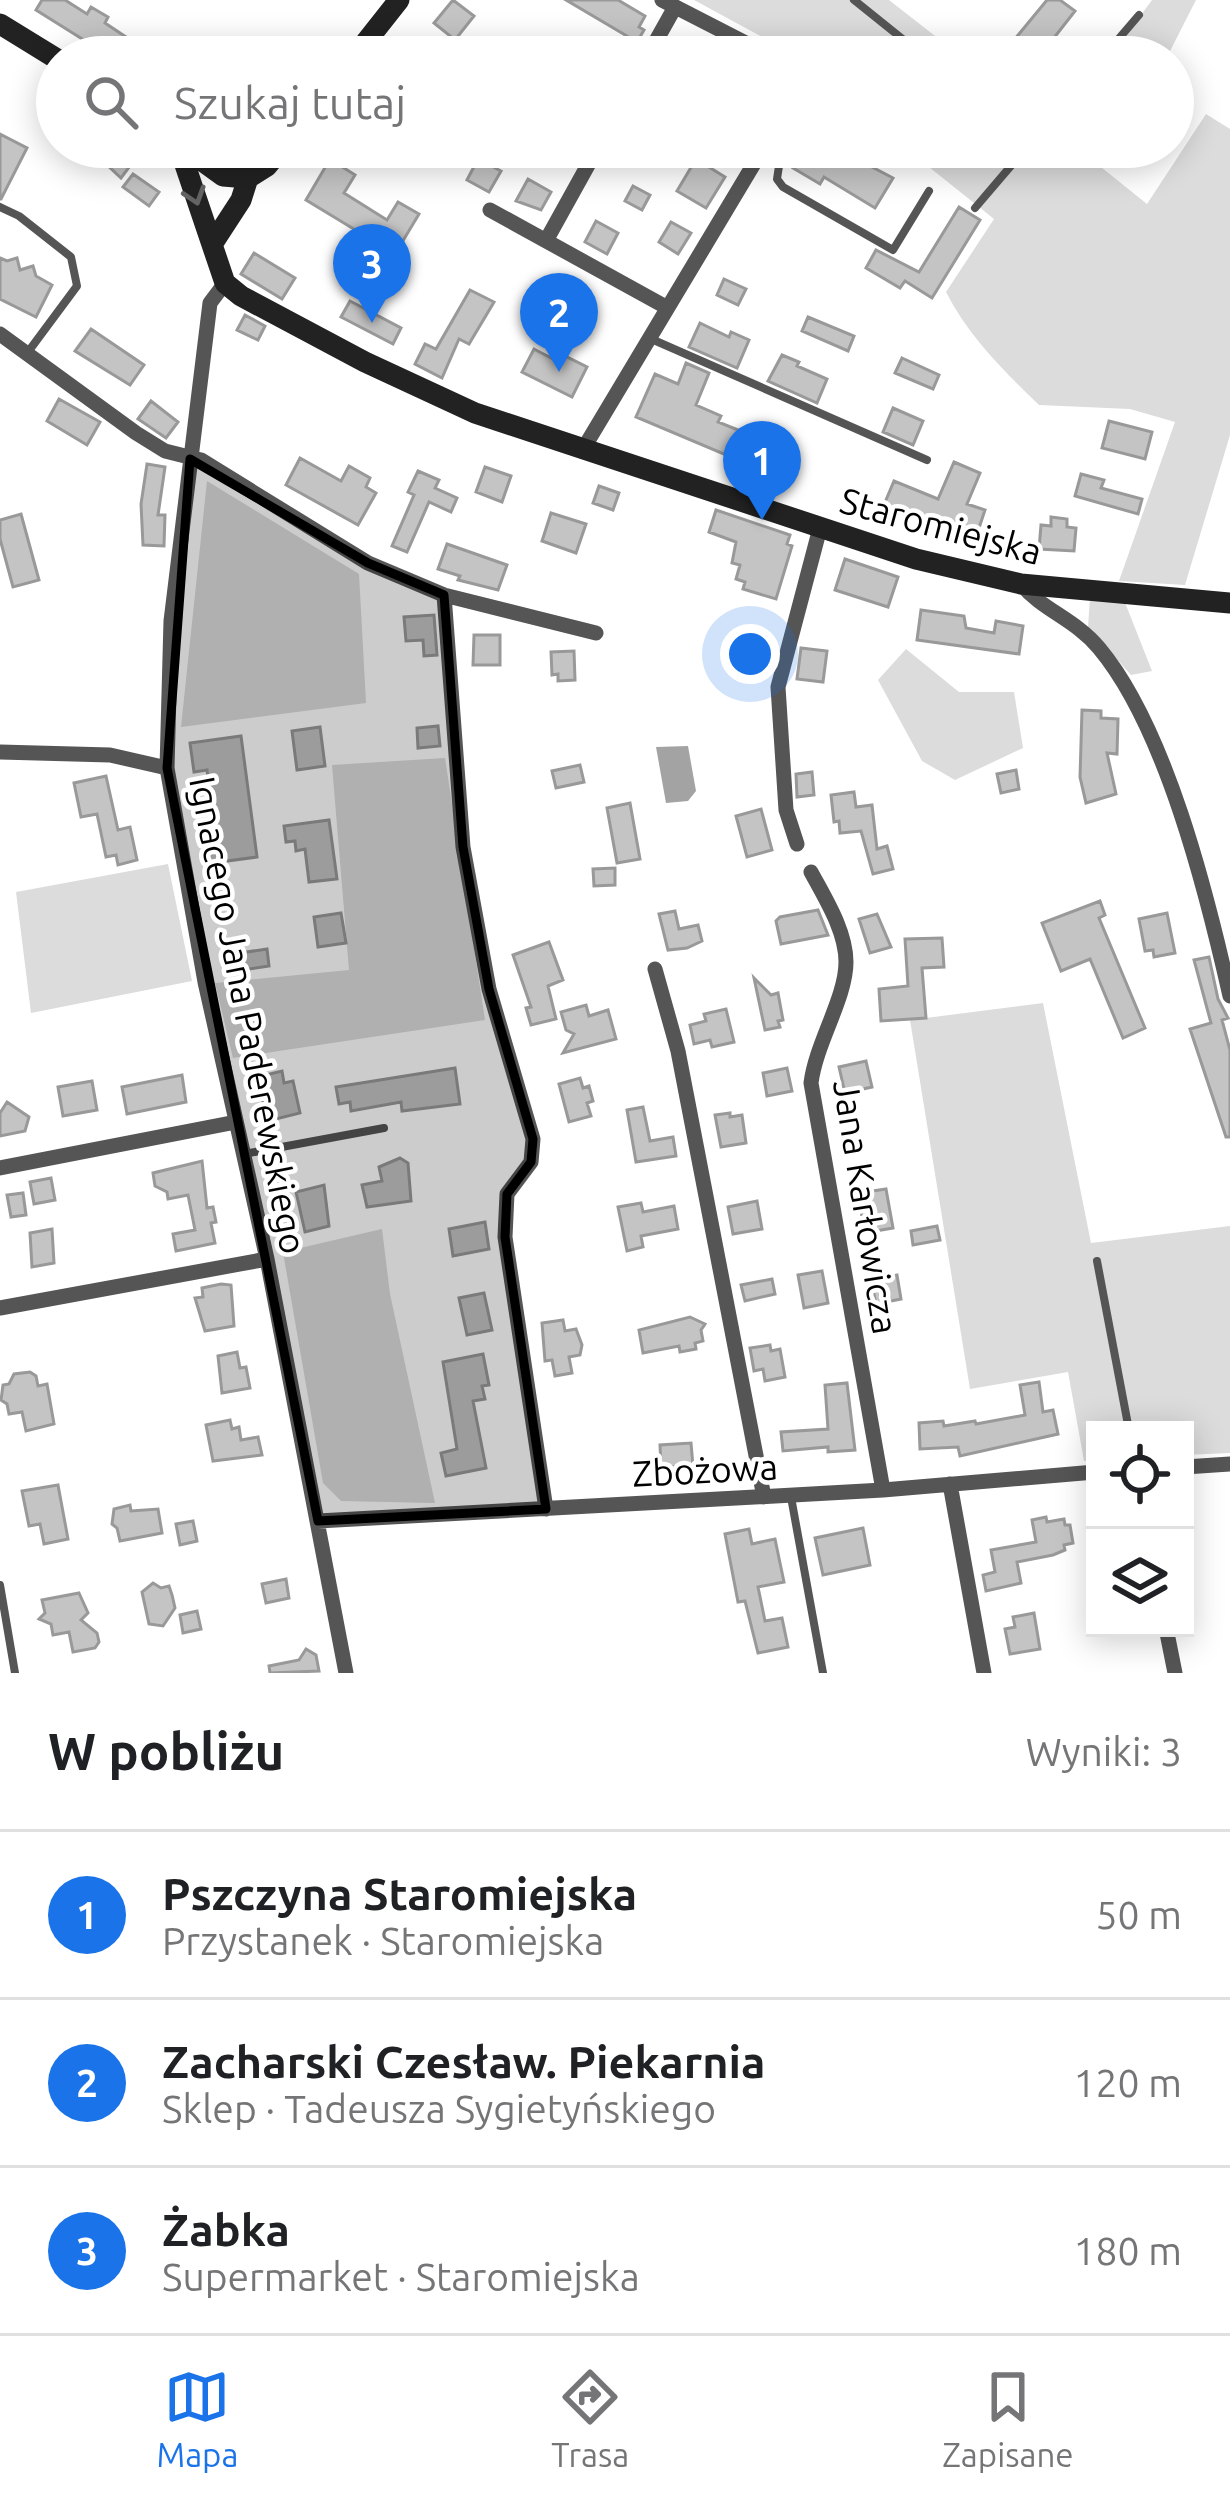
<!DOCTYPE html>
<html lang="pl">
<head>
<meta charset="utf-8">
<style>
  :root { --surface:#fff; --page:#f6f6f6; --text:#202124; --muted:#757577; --line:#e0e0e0; --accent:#1a73e8 }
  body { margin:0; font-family:Ubuntu,sans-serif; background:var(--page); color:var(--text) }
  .controls { position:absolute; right:36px; bottom:36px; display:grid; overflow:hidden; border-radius:0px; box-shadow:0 6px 30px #0003 }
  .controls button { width:108px; height:108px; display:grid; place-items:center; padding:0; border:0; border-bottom:3px solid var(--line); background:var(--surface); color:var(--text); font:60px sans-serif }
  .you { position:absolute; left:750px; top:654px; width:42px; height:42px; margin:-30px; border:9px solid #fff; border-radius:50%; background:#1a73e8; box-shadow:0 0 0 18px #1a73e833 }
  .badge { display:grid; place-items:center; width:78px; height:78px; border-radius:50%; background:var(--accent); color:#fff; font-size:39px; font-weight:700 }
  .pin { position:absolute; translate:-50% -99px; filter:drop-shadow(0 3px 6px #0008) }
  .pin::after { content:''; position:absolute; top:63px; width:42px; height:36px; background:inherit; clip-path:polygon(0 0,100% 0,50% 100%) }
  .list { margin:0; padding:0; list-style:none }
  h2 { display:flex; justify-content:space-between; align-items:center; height:156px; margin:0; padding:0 48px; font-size:51px }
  h2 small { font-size:39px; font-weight:400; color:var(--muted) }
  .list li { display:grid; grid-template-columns:78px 1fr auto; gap:36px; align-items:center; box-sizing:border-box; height:168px; padding:0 48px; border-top:3px solid var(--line) }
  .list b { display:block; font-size:45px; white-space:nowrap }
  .list p { margin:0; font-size:39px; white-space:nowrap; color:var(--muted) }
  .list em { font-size:39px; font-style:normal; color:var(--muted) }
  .icon { flex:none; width:66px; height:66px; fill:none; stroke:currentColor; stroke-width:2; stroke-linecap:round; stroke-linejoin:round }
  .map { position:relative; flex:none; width:1230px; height:1673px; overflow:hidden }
  .search { position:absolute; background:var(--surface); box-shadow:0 6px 30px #0003; left:36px; right:36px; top:36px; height:132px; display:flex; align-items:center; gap:30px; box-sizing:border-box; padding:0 42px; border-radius:66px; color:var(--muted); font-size:45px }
  .sheet { height:660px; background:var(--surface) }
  nav { display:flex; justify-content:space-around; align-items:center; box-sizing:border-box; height:168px; border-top:3px solid var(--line); background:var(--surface); font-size:33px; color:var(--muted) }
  nav a { display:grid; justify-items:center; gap:6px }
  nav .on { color:var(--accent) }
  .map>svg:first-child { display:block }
  .green { fill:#dcdcdc }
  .water { fill:#a3a3a3 }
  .building { fill:#c4c4c4; stroke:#999; stroke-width:3 }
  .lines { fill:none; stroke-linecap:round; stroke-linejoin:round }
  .lane { stroke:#555; stroke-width:8 }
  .street { stroke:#555; stroke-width:15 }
  .secondary { stroke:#222; stroke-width:21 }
  .oneway { stroke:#646464 }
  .marked { fill:#000; fill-opacity:0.2; stroke:#000; stroke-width:9; stroke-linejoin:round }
  .labels { text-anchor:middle; stroke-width:9; stroke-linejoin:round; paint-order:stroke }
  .street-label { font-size:36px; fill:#000; stroke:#fff }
</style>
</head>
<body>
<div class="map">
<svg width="1230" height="1673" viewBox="0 0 1230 1673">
  <rect width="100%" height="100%" fill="#fff"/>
  <path class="green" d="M694,0H889L962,57H799Z
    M1152,0H1196L1167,57H1110Z
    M1206,114L1230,129V435L1185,585L1119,581L1175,422L1130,409L1039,405C1003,370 969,337 946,292L994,219L904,147H1076L1147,204Z
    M207,481L359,574L366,703L181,727Z
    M1090,598L1124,600L1152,671L1131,675L1088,627Z
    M906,649L959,692H1014L1023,748L955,780L922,761L878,680Z
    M445,758L485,1020L233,1058L215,983L349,970L332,765Z
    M168,864L192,981L31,1013L16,892Z
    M1043,1003L1091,1243L1230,1226V1453L1185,1455V1430H1095V1460L1084,1461L1068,1372L970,1389L910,1020Z
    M382,1229L390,1294L435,1503L341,1501L323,1483L283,1252Z"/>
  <path class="water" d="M688,746L696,791L688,801L666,803L656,747Z"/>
  <path class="building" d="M42,0H65L87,14L91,7L108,17L105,23L141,47L134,57H111L36,10Z
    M453,0L474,16L455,40L434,23Z
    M566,0H618L645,16L639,27L644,30L637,42Z
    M1047,0H1060L1075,11L1039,57H1023L1009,46Z
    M0,134L27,148L1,199H0Z
    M88,147H144L121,178Z
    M805,147H834L893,178L875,208L824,177L820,184L793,168Z
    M330,159L355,175L344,193L387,220L398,202L419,214L395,254L306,200Z
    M478,159L501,171L489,192L467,180Z
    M696,159L725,177L706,208L677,191Z
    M133,174L159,192L149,206L123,187Z
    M528,179L551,192L541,210L516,201Z
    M633,186L650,195L642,210L625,201Z
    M959,207L980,220L932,298L905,281L900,288L866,268L876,250L919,272Z
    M596,221L618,233L607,254L585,242Z
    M671,222L691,233L678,254L659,242Z
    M254,253L295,278L282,299L241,274Z
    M0,258L7,261L17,258L20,270L33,266L36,276L52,285L36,317L0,299Z
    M724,279L746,289L738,305L717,295Z
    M470,290L494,302L469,344L459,339L442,378L415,364L425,344L436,349Z
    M350,301L401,328L393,344L341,317Z
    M245,315L265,326L258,340L237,330Z
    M808,317L854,336L848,351L802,331Z
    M700,323L729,337L731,332L749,340L737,368L689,347Z
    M91,329L144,365L130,385L75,351Z
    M534,349L555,360L559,353L587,367L572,397L522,372Z
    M782,355L799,362L797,366L827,379L817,403L768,381Z
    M902,358L939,375L933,389L895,373Z
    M686,363L709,373L696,405L721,416L718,422L753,436L755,432L769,438L757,468L636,417L655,374L678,384Z
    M59,399L100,422L87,445L47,421Z
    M151,401L178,422L166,438L138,419Z
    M893,408L923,421L913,445L883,432Z
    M1109,421L1152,432L1145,459L1102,448Z
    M300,458L341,481L349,466L370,478L366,487L376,493L358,525L286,485Z
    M954,462L980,473L967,504L985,510L976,537L883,507L894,481L938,499Z
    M147,464L165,467L158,515H165L164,546L143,545L141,504Z
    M485,467L511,476L502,502L476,492Z
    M418,471L439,480L435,488L457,498L451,512L429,502L407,552L392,546L414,495L408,492Z
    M1081,474L1104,480L1101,488L1142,499L1138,514L1075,496Z
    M599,486L619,493L613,510L593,503Z
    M716,510L790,535L787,544L792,546L776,599L743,589L745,582L736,579L740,565L732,563L736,542L709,532Z
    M551,513L586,524L576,553L542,541Z
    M21,514L39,580L13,587L0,539V520Z
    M1051,517L1067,519V527L1076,528L1074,551L1039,549L1041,525L1051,526Z
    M447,544L507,565L498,590L458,580L460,576L438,569Z
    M845,559L898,577L888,607L835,590Z
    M921,610L964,616L966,628L994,633L996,621L1023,626L1019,654L917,640Z
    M434,615L437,655L424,656L423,640L406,641L404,617Z
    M474,635H500V665H473Z
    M801,648L827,651L823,682L797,679Z
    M574,651L575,680L558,681V674L552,675L551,652Z
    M1082,710L1101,711V718L1118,719L1117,754L1107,753L1116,794L1086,803L1080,777Z
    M438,726L440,746L418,748L417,728Z
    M320,727L325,766L297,770L292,731Z
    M241,736L257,857L205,864L202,836L214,834L207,770L194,772L190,743Z
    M580,765L584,782L556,788L552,771Z
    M1016,770L1019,789L1001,793L997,774Z
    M812,772L814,795L797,797L796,774Z
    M106,776L118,830L130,827L137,860L118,865L116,855L106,857L97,814L81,817L74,783Z
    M854,792L856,807L872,805L877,849L887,846L893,869L873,874L861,831L840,833L839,821L834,822L831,795Z
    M630,803L640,859L617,863L607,808Z
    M761,809L772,850L747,857L736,816Z
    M329,820L337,879L309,882L305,849L296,851L295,841L286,842L284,826Z
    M615,868V885L594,886L593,869Z
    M1100,901L1105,915L1099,918L1145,1028L1123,1038L1090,959L1061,971L1042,923Z
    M818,910L828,935L781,944L776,921L780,917Z
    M675,911L679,929L698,925L702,941L687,948L668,950L659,914Z
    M341,913L346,943L318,947L314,917Z
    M1167,913L1175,953L1154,957L1153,950L1145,951L1139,919Z
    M877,914L891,947L870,953L859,919Z
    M942,938L944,967L922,968L926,1018L881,1021L879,989L908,986L905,939Z
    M549,942L563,980L548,986L556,1019L531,1025L526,1008L531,1007L513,955Z
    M267,949L269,966L229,972L226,955Z
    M1209,957L1218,999L1228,1018L1222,1020L1230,1050V1137H1226L1190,1029L1211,1023L1194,960Z
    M754,978L771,995L778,993L783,1020L778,1021L780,1027L765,1030Z
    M586,1005L589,1016L608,1010L616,1039L563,1053L574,1034L566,1030L561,1012Z
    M726,1009L734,1042L712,1047L710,1040L694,1044L690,1025L706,1021L704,1014Z
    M866,1061L872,1087L845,1093L839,1067Z
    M455,1068L460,1104L402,1111L401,1102L351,1111L350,1102L339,1104L336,1087Z
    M787,1068L792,1091L767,1096L763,1073Z
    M282,1071L284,1083L293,1081L300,1113L268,1121L257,1077Z
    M182,1075L186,1102L127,1114L122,1087Z
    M580,1078L583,1088L589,1086L593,1101L587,1103L591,1116L569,1122L559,1084Z
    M92,1081L97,1110L63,1116L58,1087Z
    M7,1102L29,1117L25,1131L0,1136V1113Z
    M643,1107L650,1141L673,1137L676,1156L636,1162L627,1110Z
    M730,1113V1117L742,1115L746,1143L721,1147L715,1115Z
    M400,1158L408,1163L411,1201L367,1207L362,1185L382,1181L379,1167Z
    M202,1161L207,1208L213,1207L216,1222L211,1223L215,1243L176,1251L173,1234L195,1230L188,1195L168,1199L167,1192L155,1186L153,1173Z
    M51,1178L55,1200L34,1204L30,1182Z
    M324,1185L329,1226L305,1232L296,1192Z
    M886,1189L893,1228L876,1231L875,1224L863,1226L859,1193Z
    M23,1193L26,1215L11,1217L7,1195Z
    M757,1201L762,1229L733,1234L728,1207Z
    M641,1203L643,1212L674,1206L678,1229L641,1236L643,1247L627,1251L618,1207Z
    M485,1222L489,1249L453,1256L449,1229Z
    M937,1226L940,1240L913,1245L911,1231Z
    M52,1229L54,1263L32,1267L30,1233Z
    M822,1271L828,1303L804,1308L798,1275Z
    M897,1275L901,1299L876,1304L871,1280Z
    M772,1279L775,1294L745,1301L741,1285Z
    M221,1284L231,1285L234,1326L205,1331L195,1298L203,1297L202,1288Z
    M484,1293L492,1330L467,1335L459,1298Z
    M690,1317L705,1324L701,1330L703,1341L695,1343L696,1349L680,1352L679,1346L643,1353L639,1330Z
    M563,1320L565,1331L576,1329L582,1345L580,1355L569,1357L572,1373L555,1376L552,1360L545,1361L542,1323Z
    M770,1345L771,1351L780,1349L785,1377L765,1381L763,1369L754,1371L750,1348Z
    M237,1352L240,1368L246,1367L250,1388L222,1393L218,1356Z
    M483,1354L489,1385L482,1386L485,1399L473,1401L486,1468L446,1476L441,1453L457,1449L443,1362Z
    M30,1372L36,1376L38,1386L47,1384L54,1424L26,1431L22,1412L9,1414L7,1404L1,1400L3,1385L9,1384L14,1374Z
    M1039,1382L1043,1412L1053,1410L1058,1434L960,1456L958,1447L920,1449L919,1423L943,1421L944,1426L975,1421L976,1424L1025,1415L1020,1385Z
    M847,1383L855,1450L828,1452V1447L783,1451L781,1432L828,1429L825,1385Z
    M230,1420L232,1429L239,1427L241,1440L258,1437L262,1455L213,1461L206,1425Z
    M691,1443L693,1466L661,1467L660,1445Z
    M58,1485L68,1539L44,1544L40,1524L29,1526L22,1491Z
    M130,1505L131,1511L158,1509L162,1533L120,1541L117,1528L112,1524L114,1509Z
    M1046,1517L1047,1522L1064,1519L1065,1525H1070L1073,1543L1064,1545L1065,1550L1053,1555L1017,1562L1021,1583L986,1591L983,1575L995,1572L991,1550L1036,1542L1032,1520Z
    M193,1521L197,1541L180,1545L176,1524Z
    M863,1528L870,1565L823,1575L815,1538Z
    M749,1529L752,1544L775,1539L784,1582L758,1587L765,1621L782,1618L788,1647L758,1653L745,1601L738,1602L725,1534Z
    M286,1579L289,1598L266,1603L262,1584Z
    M153,1583L161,1588L169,1586L172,1595L175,1608L163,1626L149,1624L142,1592Z
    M79,1593L88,1613L81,1620L97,1633L99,1642L95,1648L73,1652L69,1632L53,1635L51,1624L39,1619L45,1613L42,1600Z
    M197,1611L201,1629L183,1633L180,1615Z
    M1034,1613L1040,1649L1010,1654L1005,1629L1015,1627L1013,1617Z
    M306,1649L316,1655L319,1671L270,1673L269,1666L299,1660Z"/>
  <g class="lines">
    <path class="lane" d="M854,0L925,57
      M1103,57L1139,15
      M790,147L779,166L777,179L783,187L893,250L929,191
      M0,207L19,216L71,257L77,286L28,352
      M975,208L1027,147
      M649,338L927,460
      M244,1154L384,1128
      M1097,1261L1129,1430
      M791,1497L823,1673
      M0,1585L15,1673"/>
    <path class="street" d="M662,0L773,57
      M647,57L675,7
      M490,210L666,307
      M547,239L598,147
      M225,283L210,303L171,621L167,768L205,982L267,1259L346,1673
      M0,334L136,433L165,451L201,460L368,563L444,595L596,633
      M582,451L764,147
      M1021,584C1042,610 1075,619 1099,648C1166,728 1207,894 1230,996
      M444,595L463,847L489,989L533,1139L531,1162L507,1194L505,1237L546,1509
      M0,752L110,755L167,768
      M797,844L786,810L778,687L820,528
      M811,872C825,898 846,931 846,962C846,998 816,1043 811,1083L883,1490
      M655,969L678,1051L764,1497
      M0,1168L236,1122
      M0,1308L267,1259
      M1185,1467L1230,1464
      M950,1484L984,1673
      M318,1521L883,1490L1095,1472
      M1166,1628L1175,1673"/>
    <path class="secondary" d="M0,24L57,59
      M354,57L399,0
      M179,147L225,283L241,296L365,362L475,413L916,559L1021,584L1230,603
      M183,147L223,176L248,178
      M213,243L241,200L248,178L267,166L283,147"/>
  </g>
  <defs><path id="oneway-chevron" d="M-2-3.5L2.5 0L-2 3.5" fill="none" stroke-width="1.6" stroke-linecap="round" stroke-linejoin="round" transform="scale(3)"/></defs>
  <use class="oneway" href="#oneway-chevron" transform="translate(195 196) rotate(72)"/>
  <path class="marked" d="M190,459L368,563L444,595L463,847L489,989L533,1139L531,1162L507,1194L505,1237L546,1509L318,1521L167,768Z"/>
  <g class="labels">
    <g class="street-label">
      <text transform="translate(941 526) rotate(15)" y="13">Staromiejska</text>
      <text transform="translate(248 1015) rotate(79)" y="13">Ignacego Jana Paderewskiego</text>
      <text transform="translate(866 1207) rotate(81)" y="13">Jana Karłowicza</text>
      <text transform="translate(705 1470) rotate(-3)" y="13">Zbożowa</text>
    </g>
  </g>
</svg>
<div class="controls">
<button><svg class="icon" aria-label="locate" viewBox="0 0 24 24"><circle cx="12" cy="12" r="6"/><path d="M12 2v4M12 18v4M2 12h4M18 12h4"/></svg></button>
<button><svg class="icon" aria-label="layers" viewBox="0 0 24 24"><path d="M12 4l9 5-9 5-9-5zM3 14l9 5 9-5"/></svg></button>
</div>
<div class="you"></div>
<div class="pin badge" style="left:762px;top:520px">1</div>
<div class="pin badge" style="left:559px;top:372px">2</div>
<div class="pin badge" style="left:372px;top:323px">3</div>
<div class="search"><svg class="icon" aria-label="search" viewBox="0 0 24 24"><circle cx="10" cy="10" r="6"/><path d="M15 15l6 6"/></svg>Szukaj tutaj</div>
</div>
<section class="sheet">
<h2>W pobliżu<small>Wyniki: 3</small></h2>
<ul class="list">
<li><span class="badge">1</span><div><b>Pszczyna Staromiejska</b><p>Przystanek · Staromiejska</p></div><em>50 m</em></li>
<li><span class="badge">2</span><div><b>Zacharski Czesław. Piekarnia</b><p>Sklep · Tadeusza Sygietyńskiego</p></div><em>120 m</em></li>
<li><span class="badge">3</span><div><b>Żabka</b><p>Supermarket · Staromiejska</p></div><em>180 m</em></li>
</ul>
</section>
<nav>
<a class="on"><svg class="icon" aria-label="map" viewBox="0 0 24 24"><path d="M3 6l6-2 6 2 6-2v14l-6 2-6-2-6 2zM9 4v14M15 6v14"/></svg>Mapa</a>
<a><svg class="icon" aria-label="directions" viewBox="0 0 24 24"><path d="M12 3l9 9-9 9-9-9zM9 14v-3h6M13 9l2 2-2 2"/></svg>Trasa</a>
<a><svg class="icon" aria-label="saved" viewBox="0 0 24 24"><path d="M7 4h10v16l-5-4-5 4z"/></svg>Zapisane</a>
</nav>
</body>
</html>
